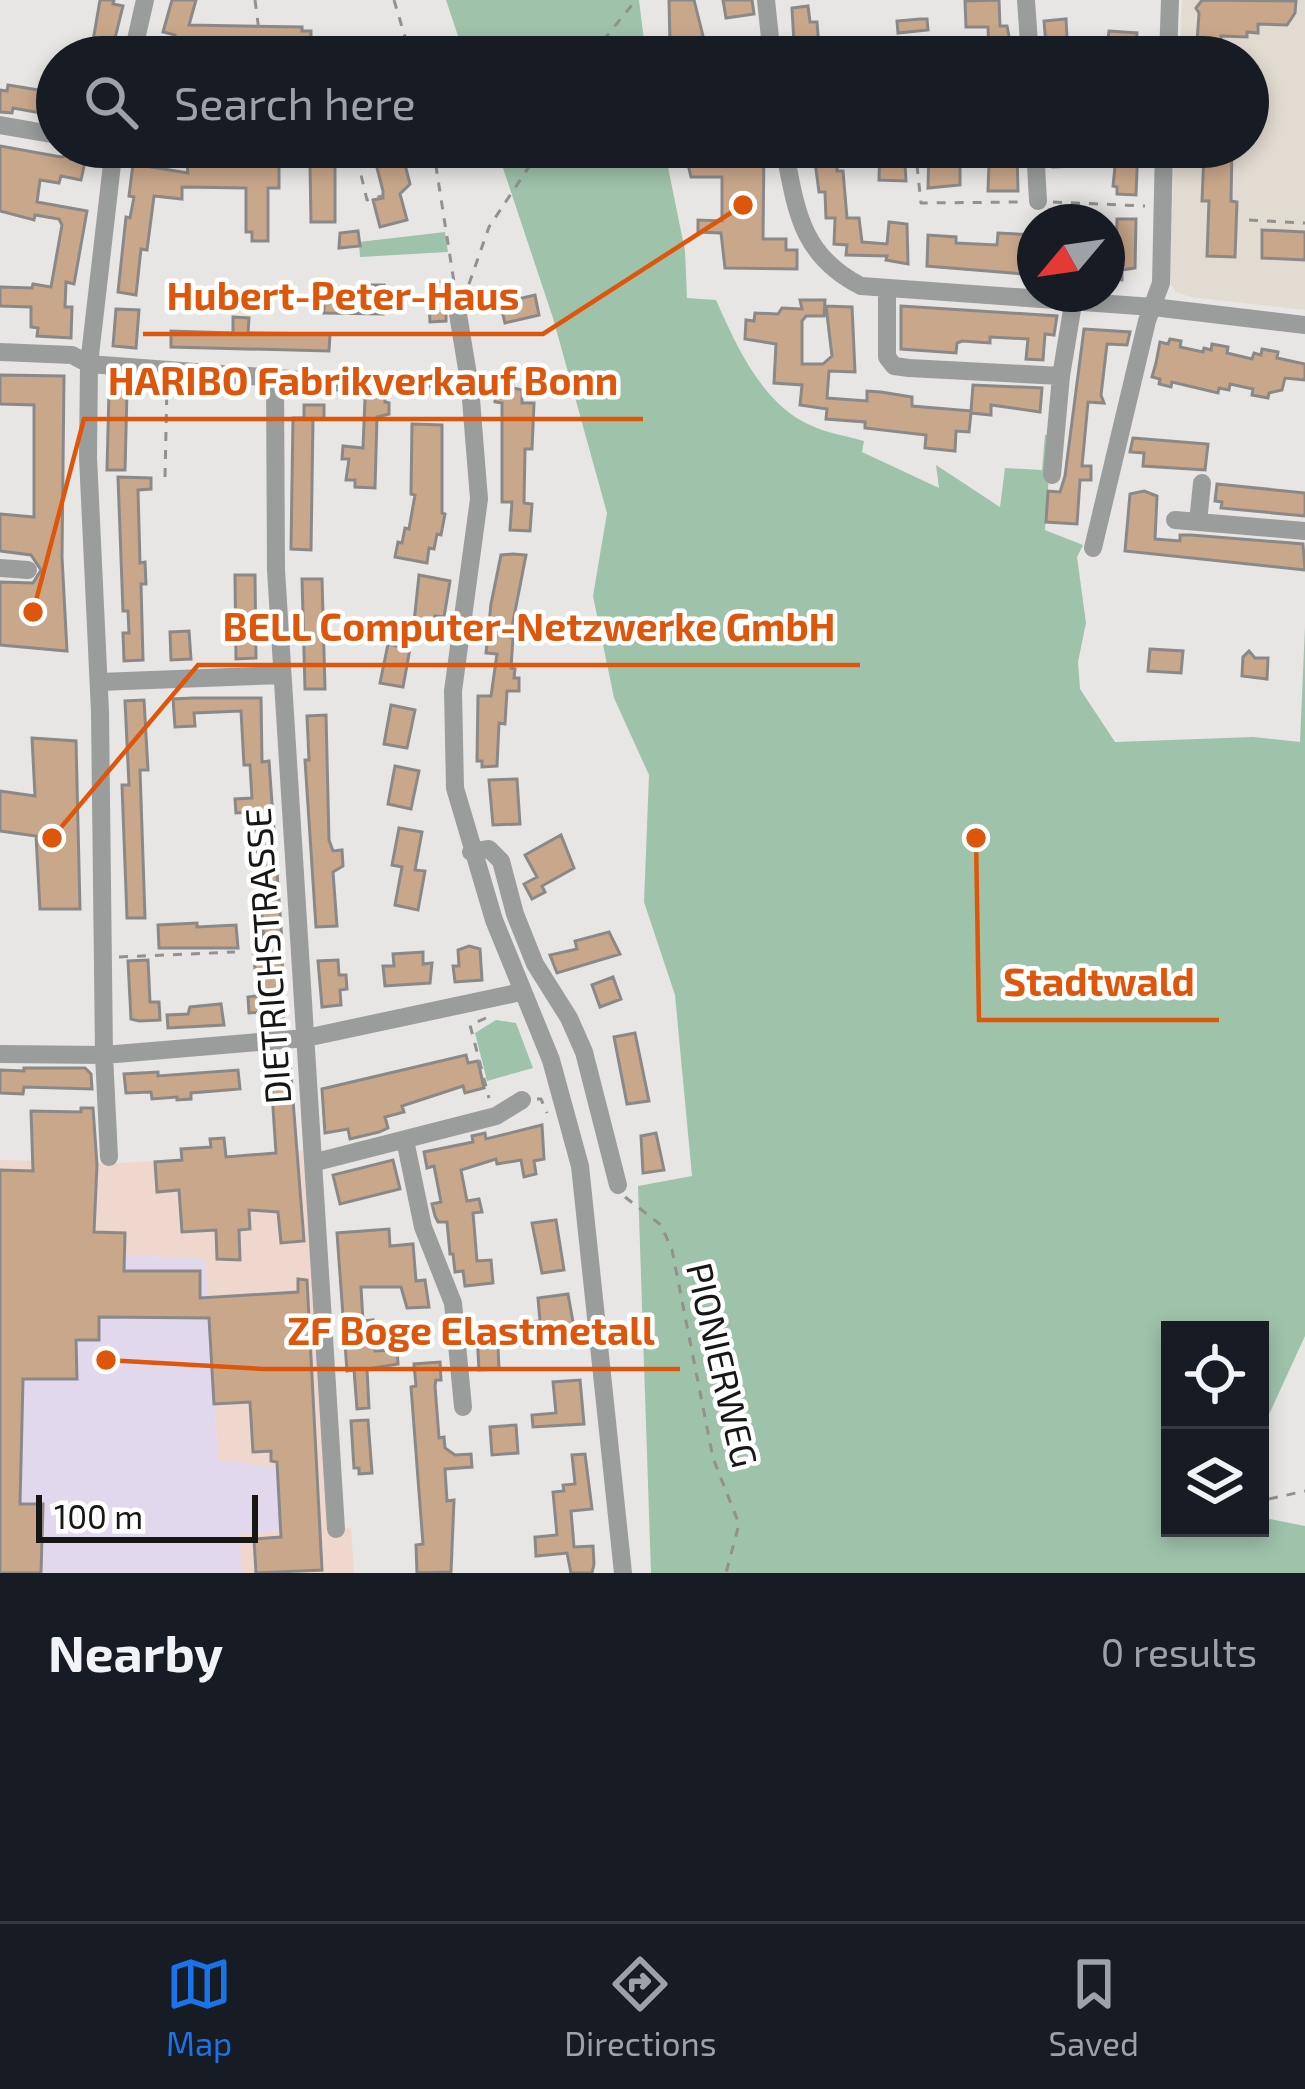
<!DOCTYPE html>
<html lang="en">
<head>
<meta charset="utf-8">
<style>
  :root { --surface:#171b24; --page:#242831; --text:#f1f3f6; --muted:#9ea1a6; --line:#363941; --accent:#1a73e8 }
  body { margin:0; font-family:"Exo 2",sans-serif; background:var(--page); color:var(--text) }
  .controls { position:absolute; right:36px; bottom:36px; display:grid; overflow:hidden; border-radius:0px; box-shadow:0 6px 18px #0003 }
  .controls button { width:108px; height:108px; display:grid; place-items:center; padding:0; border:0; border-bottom:3px solid var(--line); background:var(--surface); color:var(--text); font:60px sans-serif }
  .compass { position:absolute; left:1017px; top:204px; width:108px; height:108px; border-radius:50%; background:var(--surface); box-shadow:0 6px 18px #0003; rotate:241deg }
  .scale { position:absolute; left:36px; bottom:30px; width:222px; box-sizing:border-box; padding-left:12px; border:6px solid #161615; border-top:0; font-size:33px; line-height:42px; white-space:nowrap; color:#161615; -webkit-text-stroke:9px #fff; paint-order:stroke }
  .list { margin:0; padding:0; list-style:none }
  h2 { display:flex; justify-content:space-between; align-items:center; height:156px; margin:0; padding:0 48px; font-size:51px }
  h2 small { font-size:39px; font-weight:400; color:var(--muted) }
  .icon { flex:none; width:66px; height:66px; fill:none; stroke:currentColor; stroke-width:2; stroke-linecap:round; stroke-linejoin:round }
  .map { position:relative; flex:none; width:1305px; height:1573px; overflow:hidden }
  .search { position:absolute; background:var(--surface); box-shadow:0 6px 18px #0003; left:36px; right:36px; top:36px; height:132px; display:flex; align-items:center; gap:30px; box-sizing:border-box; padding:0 42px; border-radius:66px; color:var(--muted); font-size:45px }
  .sheet { height:348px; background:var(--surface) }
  nav { display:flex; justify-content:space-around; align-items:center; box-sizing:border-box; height:168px; border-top:3px solid var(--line); background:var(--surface); font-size:33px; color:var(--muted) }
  nav a { display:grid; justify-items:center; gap:6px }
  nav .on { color:var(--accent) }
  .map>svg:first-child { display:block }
  .commercial { fill:#efd7ce }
  .industrial { fill:#e2d8ed }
  .built { fill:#e2dbd2 }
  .green { fill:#9fc2ab }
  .building { fill:#c9a78b; stroke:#8b8987; stroke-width:3 }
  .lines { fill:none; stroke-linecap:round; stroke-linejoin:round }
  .path { stroke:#92918f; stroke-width:3; stroke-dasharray:9 9; stroke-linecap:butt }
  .minor { stroke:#9b9d9d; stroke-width:18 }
  .labels { text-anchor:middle; stroke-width:9; stroke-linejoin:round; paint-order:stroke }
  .street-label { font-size:36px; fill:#161615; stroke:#fff }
  .leader { fill:none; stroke:#de560c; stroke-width:4.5 }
  .callout-dot { fill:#de560c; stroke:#fff; stroke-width:4.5 }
  .callout-label { font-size:39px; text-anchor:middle; font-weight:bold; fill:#de560c; stroke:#fff; stroke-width:9; stroke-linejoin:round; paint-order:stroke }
</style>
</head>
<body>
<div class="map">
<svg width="1305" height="1573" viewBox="0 0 1305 1573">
  <rect width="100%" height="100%" fill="#e8e6e4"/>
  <path class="commercial" d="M303,1151L328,1528H351L354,1573H241L239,1534L280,1531L277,1469L218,1460L205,1259L132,1255L0,1237V1160L120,1163Z"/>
  <path class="industrial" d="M0,1239L132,1255L205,1259L218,1460L277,1468L281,1531L240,1534L241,1573H0Z"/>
  <path class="built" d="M1182,0H1305V310L1190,297L1176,292L1169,281L1175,147H1248V57H1180Z"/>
  <path class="green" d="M446,0H639L646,57H465Z
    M496,147H664L685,251L687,298L716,300C736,345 762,404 810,425C826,433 847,436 864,441L862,452L939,488L936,465L1000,507L1005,468L1042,470L1045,435H1052L1045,530L1083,545L1077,557L1086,623L1078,662L1080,689L1115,742L1253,737L1300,742L1305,626V1336L1260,1434V1330H1170V1528H1260V1517L1305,1526V1573H651L638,1186L692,1176L675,995L644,902L649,775L614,698L593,596L607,513L553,318Z
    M445,232L448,252L360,257L359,242Z
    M496,1020L516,1023L533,1068L487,1081L475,1033Z"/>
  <path class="building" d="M100,0H114L113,4L123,6L113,46L93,41Z
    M172,0H196L189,25L302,27V31H311V51H306V55H222V51L175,55V35L163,32Z
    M669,0H694L704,40L670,44Z
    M723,0H752L754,14L726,18Z
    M999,0L1000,26H1007L1013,57H989L988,27H966L965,1Z
    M1202,0L1296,1L1295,13L1287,25L1258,24V33L1247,32V37L1221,36L1220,57H1196L1199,13L1196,8Z
    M808,6L810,22H817L819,48L817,56H801L800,43H794L792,8Z
    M920,19H927L928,30L898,33L897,21Z
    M1066,19L1068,57H1047L1044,21Z
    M1109,31L1137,33L1136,48L1107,46Z
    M8,85L57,93V116L13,108L12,113L0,112V90L7,91Z
    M0,146L61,157L71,155L70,159L85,162L81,180L61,176L59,183L40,180L37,202L87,211L74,284L66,282L65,307H72L71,338L37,336L38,328L31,327V307L0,306V287L32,288L33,284L51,287L62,225L59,219L35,215L34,220L0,211Z
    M684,147H764L763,239H786V250H797V269L725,268L721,233L698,232V220L722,221V177H691Z
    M813,147H835L838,151L837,171H843L847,218H859L862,242L887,244L889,222L907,224L908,264L886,260L887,256L846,255L847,245L834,244L835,218H826L825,192H819Z
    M929,147H949V163H960V185L928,188Z
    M1052,147L1076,149L1077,166L1053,167Z
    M1117,147H1138L1136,195L1117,194V187L1113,186Z
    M1209,147H1232L1231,201L1237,202L1235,257L1207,256L1209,201H1202L1204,153H1209Z
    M880,149H904L906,181L879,180Z
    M1003,152H1017L1018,191H988L989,164H1003Z
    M403,157L410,184L400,194L407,220L380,227L373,200L383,198V191L376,164Z
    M133,164L188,173L187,165H279V188H268V241H252V232H246V188L182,187V199L154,196L147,250L141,249L136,295L118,292L126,217L130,218L134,197L129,196Z
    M310,165H335V222H311Z
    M1117,219H1136L1135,268L1122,270V280L1107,279V256H1116Z
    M1262,230L1305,232V260L1262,258Z
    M358,231L360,246L339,248L340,233Z
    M998,233L1035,235V275L927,266L928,235L956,237V243L997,245Z
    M446,282V321L430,322L428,283Z
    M368,285H384L383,314L324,313V298L367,299Z
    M535,295L539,315L505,323L500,303Z
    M800,300H825L824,316H806L802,321V364H823L832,356L826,306L852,307L855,372L829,371L827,398L867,401V391L881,392L912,397V406L971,411L973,385L1042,388L1040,412L991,405V415L971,413L969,432L956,431L955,451L925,448L926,435L865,428V422L826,419L827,409L800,405L802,385L774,383L776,344L745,339L746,320L754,321L755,313L778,314L782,308L802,309Z
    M901,306L1057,316L1054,335L1045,334L1043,360L1026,359L1028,339L990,337V343L962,341L957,343L956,353L901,349Z
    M116,309L139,310L136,348L113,346Z
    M233,317L249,318L248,333L330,334L329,351L171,347V331L233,333Z
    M1084,329L1130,332L1127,345L1107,344L1101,395L1104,403L1088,402L1082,466H1091V480H1080L1077,524L1046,522L1048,491L1060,492L1065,476Z
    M1170,339L1181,341L1180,347L1203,352L1204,348L1211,350L1212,344L1228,347L1227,353L1252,359L1254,353L1261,355L1262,349L1278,352L1277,358L1305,364V380L1285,378L1282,390L1269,393L1268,398L1252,395L1253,389L1230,384L1229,390L1219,388L1218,393L1172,382L1171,387L1159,384L1160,379L1152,377L1156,363L1160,342L1168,344Z
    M0,375L64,376L62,557L67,651L0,645V582L33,583L41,570L31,555L0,551V514L34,517V405L0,404Z
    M495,378H513V388L522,390V403H534L532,449H525L524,503L532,504L530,531L510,530L512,502H502V403L495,402Z
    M109,391L127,392L125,470H107Z
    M382,393H385V402L389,403V414L377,417L375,488L355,487V480H346L349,459H342L343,446L363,448L365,399Z
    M304,405H324V419H313L311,550L291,549L293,418H304Z
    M412,424L442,425V513L445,514L441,535L437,534L434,549L429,548L427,563L395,557L398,542L402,543L405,528L409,529L415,495L411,494Z
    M1133,438L1208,444L1205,470L1143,466L1144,453L1130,452Z
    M118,477L151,478V489L138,490L140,563L145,562L146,584H141L143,660L124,661L123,633H129L128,611H123Z
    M1217,484L1305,493V516L1221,508L1222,502L1215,501Z
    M1144,491L1157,496L1155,539L1180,541V535H1191L1303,544L1305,570L1125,551L1130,494Z
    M513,554L526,555L510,637H513L511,668L515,669L514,678H519V691H507L505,724L499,723L497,766L482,767V761H477L478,696H491L497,654L486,653L491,604L501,555Z
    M235,575H255L256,658L236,659Z
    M419,575L450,581L444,617L435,616L432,635L413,632Z
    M302,579H322L325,689H305Z
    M189,631L191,659L171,660L170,632Z
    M388,644L410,649L403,687L380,683Z
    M1150,649L1183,651L1181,673L1148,671Z
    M1249,651L1255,658H1268L1267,679L1242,676L1243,657Z
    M193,698H261L262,762L269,761L282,942L283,1019L267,1020L266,1012L249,1013L248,997L257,996L254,955L265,954L254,812L236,813L235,799L252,798L250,765H244L241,711L194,713L195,726L175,727L173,699Z
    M144,700L148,770H140L145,918H127L122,785H129L125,701Z
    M391,705L415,710L407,748L384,744Z
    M326,715L329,840L333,851L342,850L343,866L333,872L337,926L316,927L305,760H309L307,716Z
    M32,738L76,741L80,909H40L36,836L0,831V791L35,796Z
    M395,766L419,771L411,809L388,804Z
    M517,779L520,824L493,825L489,780Z
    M399,828L422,832L415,870L425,871L418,910L395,905L402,867L392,865Z
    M561,835L574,868L542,886L545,892L532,899L524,884L537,877L525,855Z
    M197,923V927L236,925L238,948H159L158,925Z
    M609,932L620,954L557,973L550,955L577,949L575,941Z
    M469,946L480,949L482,980L455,982L453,966H459L458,950Z
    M423,952V964L432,963L430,983L385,986L383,966H394L393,954Z
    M148,960L150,1002H159L160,1020L139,1021L131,1019L128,961Z
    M338,960L339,975H346L347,989L340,990L341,1005L322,1007L318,961Z
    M613,977L621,999L600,1007L592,985Z
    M221,1004L224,1025L168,1028L167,1015L188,1014L190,1007Z
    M635,1033L649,1101L627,1104L614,1037Z
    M466,1055L468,1063L478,1061L484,1088L465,1093L463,1086L402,1106L404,1112L385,1117L388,1128L379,1132L350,1139L348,1129L325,1133L322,1089Z
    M290,1062L304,1241L281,1243L278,1212L249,1210L250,1229L239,1230L240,1260L217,1259L216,1230L182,1232L179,1190L157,1192L155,1162L182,1160L181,1149L211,1147L210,1139L224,1138L226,1157L276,1153L270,1063Z
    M24,1068H85L91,1074L92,1089L24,1087L23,1094L0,1093V1070L24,1071Z
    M238,1070L240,1089L191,1093V1099L177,1100V1097L152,1099L151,1092L126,1093L124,1074L158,1072V1076Z
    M81,1108H93L97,1165L94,1232L125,1233L124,1271H200V1298L298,1292V1279L307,1280L322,1570L256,1573L254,1539L281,1537L277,1462L271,1461V1451L253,1452L250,1402L214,1404L209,1318L99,1317V1340H76L77,1379H23L20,1504H43L41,1573H0V1170L33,1171L31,1111L81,1112Z
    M542,1125L544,1159L534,1161L536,1174L524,1177L521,1160L497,1164L496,1159L461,1170L467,1201L479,1199L482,1212L473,1213L477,1261L491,1260L493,1283L465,1286L463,1271L455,1272L453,1254H450L447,1222H438L435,1216L432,1204L441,1202L434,1166L427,1168L424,1152L473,1142L472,1136L485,1133L486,1139Z
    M656,1133L664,1170L643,1173L641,1136Z
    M393,1160L400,1189L340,1204L333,1175Z
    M556,1220L564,1270L542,1273L532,1223Z
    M389,1229L390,1246L413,1244L416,1281L425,1280L429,1307L407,1308L401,1287H361L363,1321L373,1320L375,1351L397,1350L398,1364L367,1369L369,1408L357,1409L354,1370L347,1371L337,1233Z
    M568,1294L576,1339L498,1347L499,1369L479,1370L477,1335L506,1332L507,1324L540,1321L538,1298Z
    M440,1362L441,1380H436L435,1386L439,1438L444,1437L445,1448L455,1455L471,1454L472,1467L445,1469L447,1501L454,1500L451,1572L417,1573L416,1545L423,1544L411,1387L416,1386L414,1364Z
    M580,1380L584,1424L533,1427L532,1415L556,1413L553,1382Z
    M368,1420L372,1473L359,1474V1468H354L351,1421Z
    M516,1425L518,1453L492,1455L490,1427Z
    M585,1454L592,1509L571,1511L574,1547L593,1546L594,1564L592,1573H571L567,1553L536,1556L535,1537L557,1535L553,1492L564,1491L563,1485L575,1484L572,1455Z"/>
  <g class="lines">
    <path class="path" d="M255,0L259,31
      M394,0L411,57
      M212,49L213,57
      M263,49V57
      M151,52L176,34
      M296,56V57
      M596,57L606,37L636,0
      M433,147L456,295
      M915,147L921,203L1019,202
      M357,158L367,200L382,196
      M351,160L397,147
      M1053,202L1145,206
      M1249,220L1305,223
      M463,301L489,227L542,147
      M388,386L456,387
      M165,477L167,384
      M119,957L235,952
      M486,1018L470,1025L489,1098
      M537,1099H541L547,1113
      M625,1197L661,1225L672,1250L713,1458L739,1524L726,1573
      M1269,1499L1305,1491"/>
    <path class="minor" d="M766,0L772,57
      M1026,0L1030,57
      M132,57L145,0
      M1168,57L1170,0
      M0,125L57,135
      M784,147C796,209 800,255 861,286L1153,307L1305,325
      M1035,147L1038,201
      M887,291V357L894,366L909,368L1061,376L1073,304
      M458,314L470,387L479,499L453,691L455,788L494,920L551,1060L580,1166L623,1573
      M0,352L72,355L89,364L371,385
      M275,378L276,570L336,1529
      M1052,475L1061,376
      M1175,520L1305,531
      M1198,522L1202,483
      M1093,548L1147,321L1161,283L1164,147
      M0,568L28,570
      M99,682L282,675
      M471,852L489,849L501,861L515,914L535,964L569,1018L584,1052L618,1185
      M0,1054L104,1055L306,1038L521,992
      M405,1140L423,1227L453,1303L463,1407
      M109,1157L104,1055L100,712L88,457L89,364L114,147
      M316,1162L496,1116L522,1100"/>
  </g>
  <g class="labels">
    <g class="street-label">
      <text transform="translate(268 956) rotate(-94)" y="13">DIETRICHSTRASSE</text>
      <text transform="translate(722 1365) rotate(77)" y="13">PIONIERWEG</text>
    </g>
  </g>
  <path class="leader" d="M743 205L543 334H143M33 612L84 419H643M52 838L198 665H860M976 838L979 1020H1219M106 1360L263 1369H680"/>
  <g class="callout-dot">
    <circle cx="743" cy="205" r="12"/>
    <circle cx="33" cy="612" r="12"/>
    <circle cx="52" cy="838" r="12"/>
    <circle cx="976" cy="838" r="12"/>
    <circle cx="106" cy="1360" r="12"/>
  </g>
  <g class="callout-label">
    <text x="343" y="310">Hubert-Peter-Haus</text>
    <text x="363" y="395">HARIBO Fabrikverkauf Bonn</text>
    <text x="529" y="641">BELL Computer-Netzwerke GmbH</text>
    <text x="1099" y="996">Stadtwald</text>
    <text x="471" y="1345">ZF Boge Elastmetall</text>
  </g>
</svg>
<div class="controls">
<button><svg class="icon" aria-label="locate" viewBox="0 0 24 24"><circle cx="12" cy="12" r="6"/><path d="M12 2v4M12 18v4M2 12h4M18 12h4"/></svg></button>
<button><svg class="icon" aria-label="layers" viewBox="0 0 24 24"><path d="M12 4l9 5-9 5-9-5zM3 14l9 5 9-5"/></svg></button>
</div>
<svg class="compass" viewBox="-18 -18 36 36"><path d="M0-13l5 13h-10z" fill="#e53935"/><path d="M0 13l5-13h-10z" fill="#9ea1a6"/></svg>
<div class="scale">100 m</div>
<div class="search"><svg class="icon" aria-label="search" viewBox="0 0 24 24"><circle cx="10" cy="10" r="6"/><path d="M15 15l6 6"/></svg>Search here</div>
</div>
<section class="sheet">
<h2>Nearby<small>0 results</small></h2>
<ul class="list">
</ul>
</section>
<nav>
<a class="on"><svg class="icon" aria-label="map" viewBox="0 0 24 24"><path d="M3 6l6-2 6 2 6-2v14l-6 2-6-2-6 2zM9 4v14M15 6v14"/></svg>Map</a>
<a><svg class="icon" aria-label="directions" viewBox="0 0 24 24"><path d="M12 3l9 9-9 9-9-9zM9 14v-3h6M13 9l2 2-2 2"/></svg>Directions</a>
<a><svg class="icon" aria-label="saved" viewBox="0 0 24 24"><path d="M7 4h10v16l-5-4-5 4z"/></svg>Saved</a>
</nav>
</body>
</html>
